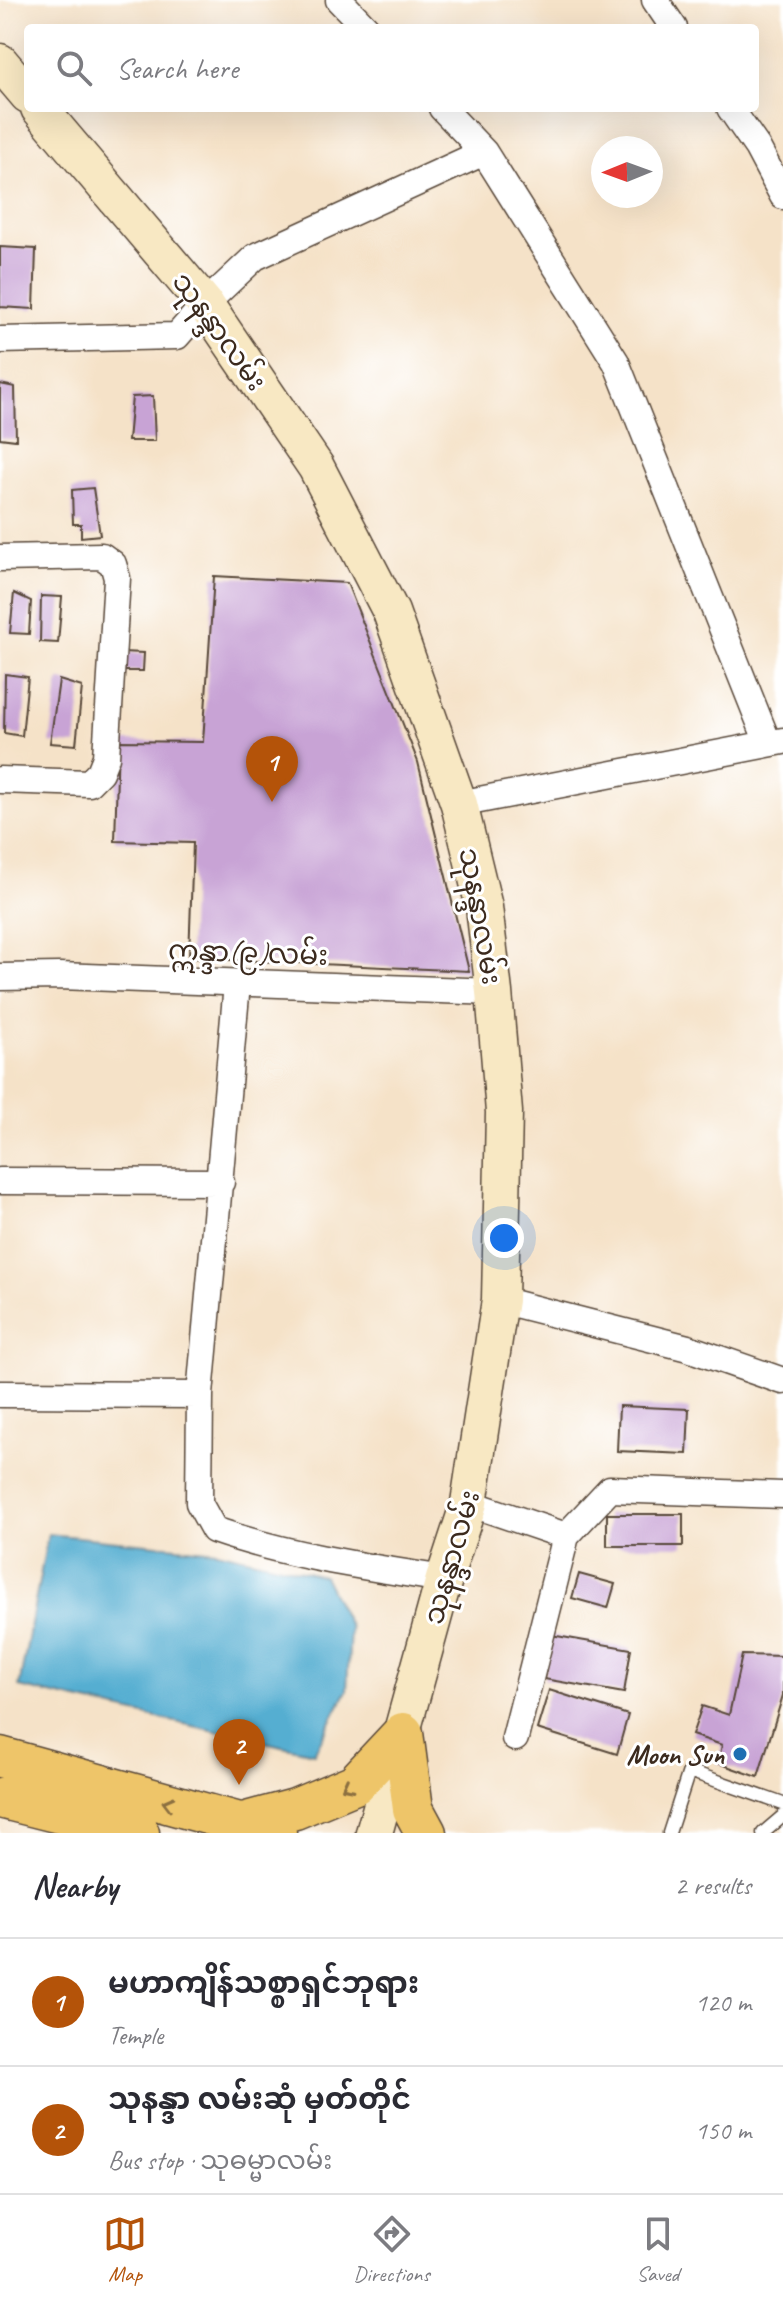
<!DOCTYPE html>
<html lang="en">
<head>
<meta charset="utf-8">
<style>
  :root { --surface:#fff; --page:#f2f2f3; --text:#2b2b33; --muted:#7c7c81; --line:#e1e1e2; --accent:#b45309 }
  body { margin:0; font-family:Caveat,"Noto Sans Myanmar",sans-serif; background:var(--page); color:var(--text) }
  .compass { position:absolute; left:591px; top:136px; width:72px; height:72px; border-radius:50%; background:var(--surface); box-shadow:0 8px 32px #0002; rotate:269deg }
  .you { position:absolute; left:504px; top:1238px; width:28px; height:28px; margin:-20px; border:6px solid #fff; border-radius:50%; background:#1a73e8; box-shadow:0 0 0 12px #1a73e833 }
  .badge { display:grid; place-items:center; width:52px; height:52px; border-radius:50%; background:var(--accent); color:#fff; font-size:26px; font-weight:700 }
  .pin { position:absolute; translate:-50% -66px; filter:drop-shadow(0 2px 4px #0008) }
  .pin::after { content:''; position:absolute; top:42px; width:28px; height:24px; background:inherit; clip-path:polygon(0 0,100% 0,50% 100%) }
  .list { margin:0; padding:0; list-style:none }
  h2 { display:flex; justify-content:space-between; align-items:center; height:104px; margin:0; padding:0 32px; font-size:34px }
  h2 small { font-size:26px; font-weight:400; color:var(--muted) }
  .list li { display:grid; grid-template-columns:52px 1fr auto; gap:24px; align-items:center; box-sizing:border-box; height:128px; padding:0 32px; border-top:2px solid var(--line) }
  .list b { display:block; font-size:30px; white-space:nowrap }
  .list p { margin:0; font-size:26px; white-space:nowrap; color:var(--muted) }
  .list em { font-size:26px; font-style:normal; color:var(--muted) }
  .icon { flex:none; width:44px; height:44px; fill:none; stroke:currentColor; stroke-width:2; stroke-linecap:round; stroke-linejoin:round }
  .map { position:relative; flex:none; width:783px; height:1833px; overflow:hidden }
  .search { position:absolute; background:var(--surface); box-shadow:0 8px 32px #0002; left:24px; right:24px; top:24px; height:88px; display:flex; align-items:center; gap:20px; box-sizing:border-box; padding:0 28px; border-radius:8px; color:var(--muted); font-size:30px }
  .sheet { height:360px; background:var(--surface) }
  nav { display:flex; justify-content:space-around; align-items:center; box-sizing:border-box; height:112px; border-top:2px solid var(--line); background:var(--surface); font-size:22px; color:var(--muted) }
  nav a { display:grid; justify-items:center; gap:4px }
  nav .on { color:var(--accent) }
  .map>svg:first-child { display:block }
  .water { fill:#54aed1; stroke:#486c78; stroke-width:2 }
  .building { fill:#c8a3d5 }
  .lines { fill:none; stroke-linecap:round; stroke-linejoin:round }
  .lane-casing { stroke:#574638; stroke-width:15 }
  .street-casing { stroke:#574638; stroke-width:29 }
  .secondary-casing { stroke:#574638; stroke-width:39 }
  .primary-casing { stroke:#574638; stroke-width:43 }
  .lane { stroke:#fff; stroke-width:12 }
  .street { stroke:#fff; stroke-width:26 }
  .secondary { stroke:#f8e8c3; stroke-width:36 }
  .primary { stroke:#eec569; stroke-width:40 }
  .oneway { stroke:#8c7040 }
  .poi-dot { fill:#1f6fb2; stroke:#fff; stroke-width:3 }
  .labels { text-anchor:middle; stroke-width:6; stroke-linejoin:round; paint-order:stroke }
  .street-label { font-size:28px; fill:#3b2a1e; stroke:#fff }
  .poi-label { font-size:28px; font-weight:bold; fill:#3b2a1e; stroke:#fff; text-anchor:end }
</style>
</head>
<body>
<div class="map">
<svg width="783" height="1833" viewBox="0 0 783 1833">
  <rect width="100%" height="100%" fill="#fff"/>
  <filter id="ink" filterUnits="userSpaceOnUse"><feTurbulence type="fractalNoise" baseFrequency=".0125" numOctaves="2"/><feDisplacementMap in="SourceGraphic" scale="16" xChannelSelector="R" yChannelSelector="G"/><feConvolveMatrix kernelMatrix="1 2 1 2 8 2 1 2 1" color-interpolation-filters="sRGB"/></filter>
  <filter id="wash" filterUnits="userSpaceOnUse"><feTurbulence type="fractalNoise" baseFrequency=".006" numOctaves="4" result="noise"/><feDisplacementMap in="SourceGraphic" scale="32" xChannelSelector="R" yChannelSelector="G"/><feGaussianBlur stdDeviation="1.8" result="paint"/><feColorMatrix in="noise" values="0 0 0 0 0 0 0 0 0 0 0 0 0 0 0 0 0 1.4 0 .05"/><feComposite in="paint" operator="in"/></filter>
  <g filter="url(#wash)">
    <rect width="100%" height="100%" fill="#f5e2c8"/>
    <path class="water" d="M48,1534L217,1551L324,1576L350,1628L347,1691L314,1753L19,1687Z"/>
    <g id="blocks">
      <path class="building" d="M0,247L36,249L34,309L0,307Z
        M0,384L15,387L16,440L0,438Z
        M153,396L155,441H128L132,397Z
        M93,488L100,535L81,537V524H73L72,490Z
        M214,576L347,583L418,762L469,971L189,958L193,843L115,841L118,741L203,742Z
        M14,593L31,601L29,634L10,633Z
        M41,596L62,597L58,643L40,642Z
        M121,652L144,653L143,671H119Z
        M5,674L28,677L22,736L4,733Z
        M59,680L82,687L76,745L50,743Z
        M619,1406L689,1409L687,1454L617,1451Z
        M607,1514H683V1546H607Z
        M579,1574L615,1584L608,1608L572,1598Z
        M551,1635L631,1649L624,1693L544,1679Z
        M742,1655L783,1656V1695L758,1777L718,1763L722,1745L692,1735L702,1706L729,1715Z
        M549,1690L628,1715L617,1754L537,1729Z"/>
    </g>
  </g>
  <g filter="url(#ink)">
    <use href="#blocks" fill-opacity="0" stroke="#574638" stroke-width="2"/>
    <g class="lines">
      <g class="lane-casing">
        <path id="lane" d="M669,1833L689,1771L783,1804
          M763,1833L783,1816"/>
      </g>
      <g class="street-casing">
        <path id="street" d="M339,0L366,28
          M655,0L674,28
          M442,108L484,152L616,362L768,743
          M730,108L757,147L783,196
          M0,340L177,336L205,304L255,257L484,152
          M0,558L102,556L113,564L117,578L106,757L100,772L89,783L0,780
          M459,804L783,741
          M0,977L59,976L494,992
          M237,984L200,1395L199,1503L214,1530C289,1556 366,1567 444,1579
          M0,1181L221,1182
          M500,1300L688,1348L783,1381
          M0,1394L200,1395
          M469,1503L566,1536
          M515,1738L566,1536L610,1489L783,1495"/>
      </g>
      <g class="secondary-casing">
        <path id="secondary" d="M0,62L28,95
          M39,108L205,304L316,467L391,612L459,804L484,907L494,992L504,1112L500,1300L469,1503L444,1579L374,1833"/>
      </g>
      <g class="primary-casing">
        <path id="primary" d="M403,1733L413,1809L426,1833
          M0,1757L276,1833
          M0,1798L139,1833
          M243,1823L295,1809L355,1784L403,1733"/>
      </g>
      <use href="#lane" class="lane"/>
      <use href="#street" class="street"/>
      <use href="#secondary" class="secondary"/>
      <use href="#primary" class="primary"/>
    </g>
    <defs><path id="oneway-chevron" d="M-2-3.5L2.5 0L-2 3.5" fill="none" stroke-width="1.6" stroke-linecap="round" stroke-linejoin="round" transform="scale(2)"/></defs>
    <g class="oneway">
      <use href="#oneway-chevron" transform="translate(347 1786) rotate(152)"/>
      <use href="#oneway-chevron" transform="translate(168 1803) rotate(-165)"/>
    </g>
  </g>
  <circle class="poi-dot" cx="740" cy="1754" r="8"/>
  <g class="labels">
    <g class="street-label">
      <text transform="translate(220 331) rotate(54)" y="10">သုနန္ဒာလမ်း</text>
      <text transform="translate(481 916) rotate(80)" y="10">သုနန္ဒာလမ်း</text>
      <text transform="translate(248 952) rotate(2)" y="10">ဣန္ဒာ(၉)လမ်း</text>
      <text transform="translate(451 1557) rotate(-74)" y="10">သုနန္ဒာလမ်း</text>
    </g>
    <g class="poi-label">
      <text x="724" y="1764">Moon Sun</text>
    </g>
  </g>
</svg>
<svg class="compass" viewBox="-18 -18 36 36"><path d="M0-13l5 13h-10z" fill="#e53935"/><path d="M0 13l5-13h-10z" fill="#7c7c81"/></svg>
<div class="you"></div>
<div class="pin badge" style="left:272px;top:802px">1</div>
<div class="pin badge" style="left:239px;top:1785px">2</div>
<div class="search"><svg class="icon" aria-label="search" viewBox="0 0 24 24"><circle cx="10" cy="10" r="6"/><path d="M15 15l6 6"/></svg>Search here</div>
</div>
<section class="sheet">
<h2>Nearby<small>2 results</small></h2>
<ul class="list">
<li><span class="badge">1</span><div><b>မဟာကျိန်သစ္စာရှင်ဘုရား</b><p>Temple</p></div><em>120 m</em></li>
<li><span class="badge">2</span><div><b>သုနန္ဒာ လမ်းဆုံ မှတ်တိုင်</b><p>Bus stop · သုဓမ္မာလမ်း</p></div><em>150 m</em></li>
</ul>
</section>
<nav>
<a class="on"><svg class="icon" aria-label="map" viewBox="0 0 24 24"><path d="M3 6l6-2 6 2 6-2v14l-6 2-6-2-6 2zM9 4v14M15 6v14"/></svg>Map</a>
<a><svg class="icon" aria-label="directions" viewBox="0 0 24 24"><path d="M12 3l9 9-9 9-9-9zM9 14v-3h6M13 9l2 2-2 2"/></svg>Directions</a>
<a><svg class="icon" aria-label="saved" viewBox="0 0 24 24"><path d="M7 4h10v16l-5-4-5 4z"/></svg>Saved</a>
</nav>
</body>
</html>
